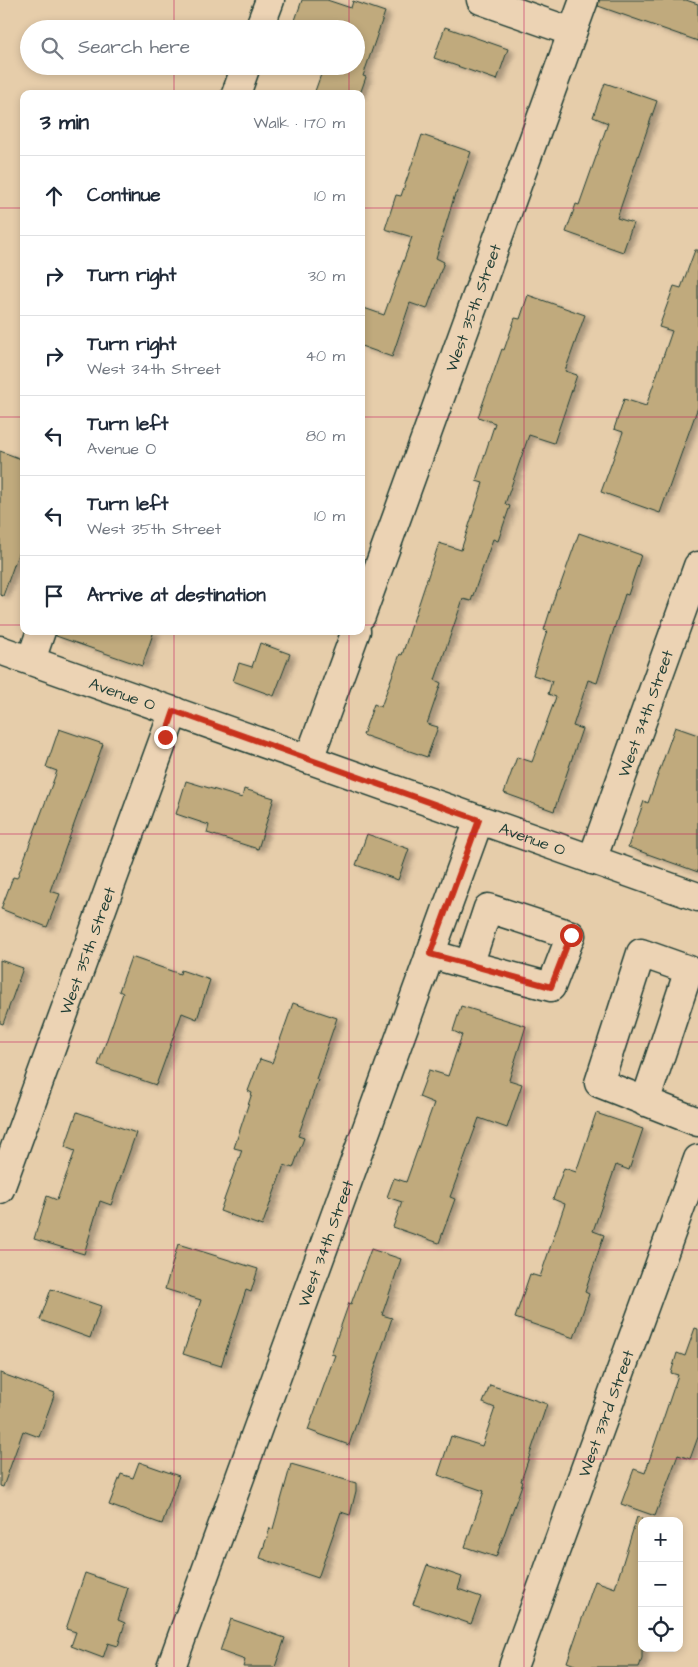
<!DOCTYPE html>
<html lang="en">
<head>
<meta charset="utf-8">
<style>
  :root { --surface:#fff; --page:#f2f2f3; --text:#1f2937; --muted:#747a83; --line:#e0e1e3 }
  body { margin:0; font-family:"Architects Daughter",sans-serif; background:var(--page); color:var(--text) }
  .controls { position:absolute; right:15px; bottom:15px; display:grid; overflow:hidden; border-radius:10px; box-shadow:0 2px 8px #0003 }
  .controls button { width:45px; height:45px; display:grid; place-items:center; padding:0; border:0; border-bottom:1px solid var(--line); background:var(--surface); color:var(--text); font:25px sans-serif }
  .stop { position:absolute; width:15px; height:15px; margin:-11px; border:4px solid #c8321e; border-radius:50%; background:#fff }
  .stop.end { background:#c8321e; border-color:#fff; box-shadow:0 1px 5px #0008 }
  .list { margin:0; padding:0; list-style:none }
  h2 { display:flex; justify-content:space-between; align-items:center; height:65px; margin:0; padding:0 20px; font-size:21px }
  h2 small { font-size:16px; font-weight:400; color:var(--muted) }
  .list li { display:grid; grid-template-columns:32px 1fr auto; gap:15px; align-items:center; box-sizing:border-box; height:80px; padding:0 20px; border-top:1px solid var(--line) }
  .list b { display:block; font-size:19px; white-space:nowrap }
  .list p { margin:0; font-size:16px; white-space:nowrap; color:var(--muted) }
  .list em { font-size:16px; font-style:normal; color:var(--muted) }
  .icon { flex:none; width:28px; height:28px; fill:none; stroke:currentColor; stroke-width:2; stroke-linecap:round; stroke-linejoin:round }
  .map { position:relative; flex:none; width:698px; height:1667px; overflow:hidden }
  .search { position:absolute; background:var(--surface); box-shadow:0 2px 8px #0003; left:20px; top:20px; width:345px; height:55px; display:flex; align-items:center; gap:12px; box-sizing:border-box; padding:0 18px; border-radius:28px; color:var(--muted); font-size:19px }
  .panel { position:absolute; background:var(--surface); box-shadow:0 2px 8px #0003; left:20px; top:90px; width:345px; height:545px; border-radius:10px }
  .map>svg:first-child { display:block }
  .building { fill:#c0aa7d; stroke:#1f3d34; filter:url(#shadow) }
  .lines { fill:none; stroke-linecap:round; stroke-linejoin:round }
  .minor-casing { stroke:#1f3d34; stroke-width:31 }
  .minor { stroke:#ecd3b4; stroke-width:28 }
  .route { stroke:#c8321e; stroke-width:6 }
  .grid { fill:none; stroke:#c2185b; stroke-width:1; stroke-opacity:0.55 }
  .labels { text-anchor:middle; stroke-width:5; stroke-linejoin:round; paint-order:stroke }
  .street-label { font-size:16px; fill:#1f3d34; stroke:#ecd3b4 }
</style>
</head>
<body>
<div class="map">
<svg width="698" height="1667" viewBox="0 0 698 1667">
  <defs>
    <filter id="shadow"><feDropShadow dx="5.5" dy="3" stdDeviation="2.5" flood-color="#0004"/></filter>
  </defs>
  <rect width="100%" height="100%" fill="#e6cdaa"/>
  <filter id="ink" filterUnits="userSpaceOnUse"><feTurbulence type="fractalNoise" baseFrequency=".02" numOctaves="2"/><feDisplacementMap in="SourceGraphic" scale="10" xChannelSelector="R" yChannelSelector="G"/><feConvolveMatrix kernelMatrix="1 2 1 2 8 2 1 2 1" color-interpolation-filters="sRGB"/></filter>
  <g filter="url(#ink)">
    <path class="building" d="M302,0H327L351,8L353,1L385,12L363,76L366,77L360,94H314L324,66H356V29H292Z
      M599,0H686L698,4V41L598,6Z
      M445,27L508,49L497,80L434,58Z
      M605,83L657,101L617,218L633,223L623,252L566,232L576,204L579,205L608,123L593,117Z
      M422,135L471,152L456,194H455L436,258L444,262L427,309L410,303L392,357L361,346V307L384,315L412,237L385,229L396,195L401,196Z
      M695,250H698V407L660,513L601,492L623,432L614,429L624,399L646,406L672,331L659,327L674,286L681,288Z
      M528,295L585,315L565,371L577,375L554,443L529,435L505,504L510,506L498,541L493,539L471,601L463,599L435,680L441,683L427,724L438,727L427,757L363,735L374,704L381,707L400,654L402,655L439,543L461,550L483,483L476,481L495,423L478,417L502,349L504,350L515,318L520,319Z
      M0,451L24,460V537L3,596L0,595Z
      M579,533L641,555L628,595L625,594L597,683L588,680L573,726L582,729L554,811L504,793L517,757L532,762L556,697L548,694L552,681L533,675L547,631L544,630L557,589H559Z
      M56,631H154L142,666L56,636Z
      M260,643L290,654L274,696L233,681L239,663L252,667Z
      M675,727L698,735V872L628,847L644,801L648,803Z
      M59,729L103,744L50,891L60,894L47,927L1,909L13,877L17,878L57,771L46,767Z
      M186,781L242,798L244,789L274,798L258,849L207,833L209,825L176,814Z
      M367,834L409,849L398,880L356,865Z
      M131,957L180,974L181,970L210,980L197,1019L182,1013L156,1085L98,1065L123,993L119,991Z
      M0,960L23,968L3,1024L0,1023Z
      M293,1003L337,1018L316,1079L318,1080L298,1136L304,1138L293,1168L284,1165L262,1226L220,1211L242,1150L234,1148L252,1093L248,1091L260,1059L272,1063Z
      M461,1006L526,1026L509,1080L522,1084L507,1128L479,1118L450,1197L455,1199L439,1243L393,1227L402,1202L387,1197L394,1178L406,1182L434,1103L419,1097L429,1070L448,1076L462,1035L453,1031Z
      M77,1112L136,1133L111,1205L100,1201L84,1254L34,1239L47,1196L57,1200L75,1151L65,1147Z
      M596,1113L643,1129L629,1170L616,1165L593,1231L604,1235L585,1292L589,1294L574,1338L515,1318L530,1274L540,1277L565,1204L553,1199L564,1168L576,1172Z
      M178,1244L258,1269L251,1292L246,1290L221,1366L183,1354L201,1300L165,1289Z
      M371,1249L401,1259L382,1315L392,1318L349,1445L308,1430L335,1355L331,1354L349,1303L351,1304Z
      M51,1289L101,1306L90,1338L40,1320Z
      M695,1328L698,1329V1437L690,1459L678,1455L655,1516L621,1504L634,1469L645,1473L678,1375L671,1373L677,1353L685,1356Z
      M0,1373L55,1393L39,1437L23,1431L3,1487L0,1486Z
      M490,1385L547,1404L521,1481L523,1482L496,1557L465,1547L484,1491L438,1475L451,1436L482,1446L495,1408L483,1403Z
      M139,1462L179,1476L162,1524L109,1505L121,1474L133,1478Z
      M291,1464L356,1483V1491L350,1515L341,1512L318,1578L260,1558L270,1528L273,1529Z
      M637,1517L642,1518V1659L639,1667H580L567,1662L595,1581L615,1588Z
      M427,1565L462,1577L458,1589L481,1597L471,1624L413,1604Z
      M85,1573L128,1588L118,1620L125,1623L118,1646L108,1643L103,1658L71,1646L76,1632L66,1629Z
      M231,1619L285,1638L275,1667H243L245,1660L220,1651Z"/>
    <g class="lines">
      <g class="minor-casing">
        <g id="minor">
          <path d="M481,0L572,32"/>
          <path d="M259,29L270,0"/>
          <path d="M236,94L246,66"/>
          <path id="s1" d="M361,616L584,0"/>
          <path id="s2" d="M0,650L698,897"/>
          <path d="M31,660L41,631"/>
          <path d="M309,759L356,631"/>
          <path id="s3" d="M592,860L698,566"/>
          <path d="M430,954L469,965L488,908L571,935L551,987L469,965"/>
          <path d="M645,1102L689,970L641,953L599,1083L698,1122"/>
          <path id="s4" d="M0,1189L174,711"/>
          <path id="s5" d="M171,1667L479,820"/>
          <path id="s6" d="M513,1667L698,1159"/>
        </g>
      </g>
      <use href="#minor" class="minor"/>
    </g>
  </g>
  <g class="lines" filter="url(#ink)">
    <path class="route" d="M165,737L174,711L479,820L430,954L551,987L571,935"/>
  </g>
  <path class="grid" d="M174,0V29M349,0V29M524,0V1667M174,66V94M349,66V94M0,208H24M361,208H698M0,417H24M361,417H698M0,625H24M361,625H698M174,631V1667M349,631V1667M0,834H698M0,1042H698M0,1250H698M0,1459H698"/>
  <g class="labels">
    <g class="street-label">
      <text dy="6" stroke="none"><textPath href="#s1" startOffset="328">West 35th Street</textPath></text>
      <text dy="6" stroke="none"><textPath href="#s2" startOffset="130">Avenue O</textPath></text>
      <text dy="6" stroke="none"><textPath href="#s3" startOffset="156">West 34th Street</textPath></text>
      <text dy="6" stroke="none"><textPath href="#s2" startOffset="565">Avenue O</textPath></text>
      <text dy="6" stroke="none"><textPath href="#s4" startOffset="254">West 35th Street</textPath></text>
      <text dy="6" stroke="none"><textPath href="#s5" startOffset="451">West 34th Street</textPath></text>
      <text dy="6" stroke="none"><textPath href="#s6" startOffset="270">West 33rd Street</textPath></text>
    </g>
  </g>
</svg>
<div class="controls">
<button>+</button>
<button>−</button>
<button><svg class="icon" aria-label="locate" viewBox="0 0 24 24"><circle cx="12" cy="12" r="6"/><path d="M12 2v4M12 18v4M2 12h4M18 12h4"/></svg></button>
</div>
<div class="stop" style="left:571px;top:935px"></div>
<div class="stop end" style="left:165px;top:737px"></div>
<div class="search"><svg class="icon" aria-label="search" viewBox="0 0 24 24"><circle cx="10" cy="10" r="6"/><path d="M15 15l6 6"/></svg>Search here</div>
<section class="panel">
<h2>3 min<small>Walk · 170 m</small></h2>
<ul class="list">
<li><svg class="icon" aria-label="ahead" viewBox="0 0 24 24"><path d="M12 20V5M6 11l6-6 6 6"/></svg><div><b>Continue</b></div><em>10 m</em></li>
<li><svg class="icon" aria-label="right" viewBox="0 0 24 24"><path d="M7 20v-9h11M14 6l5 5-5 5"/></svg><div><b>Turn right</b></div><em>30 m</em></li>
<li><svg class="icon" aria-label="right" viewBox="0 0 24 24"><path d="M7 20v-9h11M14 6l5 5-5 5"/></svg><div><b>Turn right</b><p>West 34th Street</p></div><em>40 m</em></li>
<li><svg class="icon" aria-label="left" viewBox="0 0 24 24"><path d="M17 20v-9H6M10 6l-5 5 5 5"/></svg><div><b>Turn left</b><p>Avenue O</p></div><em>80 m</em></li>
<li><svg class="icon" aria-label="left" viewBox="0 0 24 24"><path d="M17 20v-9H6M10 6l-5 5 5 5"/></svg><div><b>Turn left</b><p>West 35th Street</p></div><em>10 m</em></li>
<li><svg class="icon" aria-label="arrive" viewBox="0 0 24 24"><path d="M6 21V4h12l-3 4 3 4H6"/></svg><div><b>Arrive at destination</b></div></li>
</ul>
</section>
</div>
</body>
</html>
